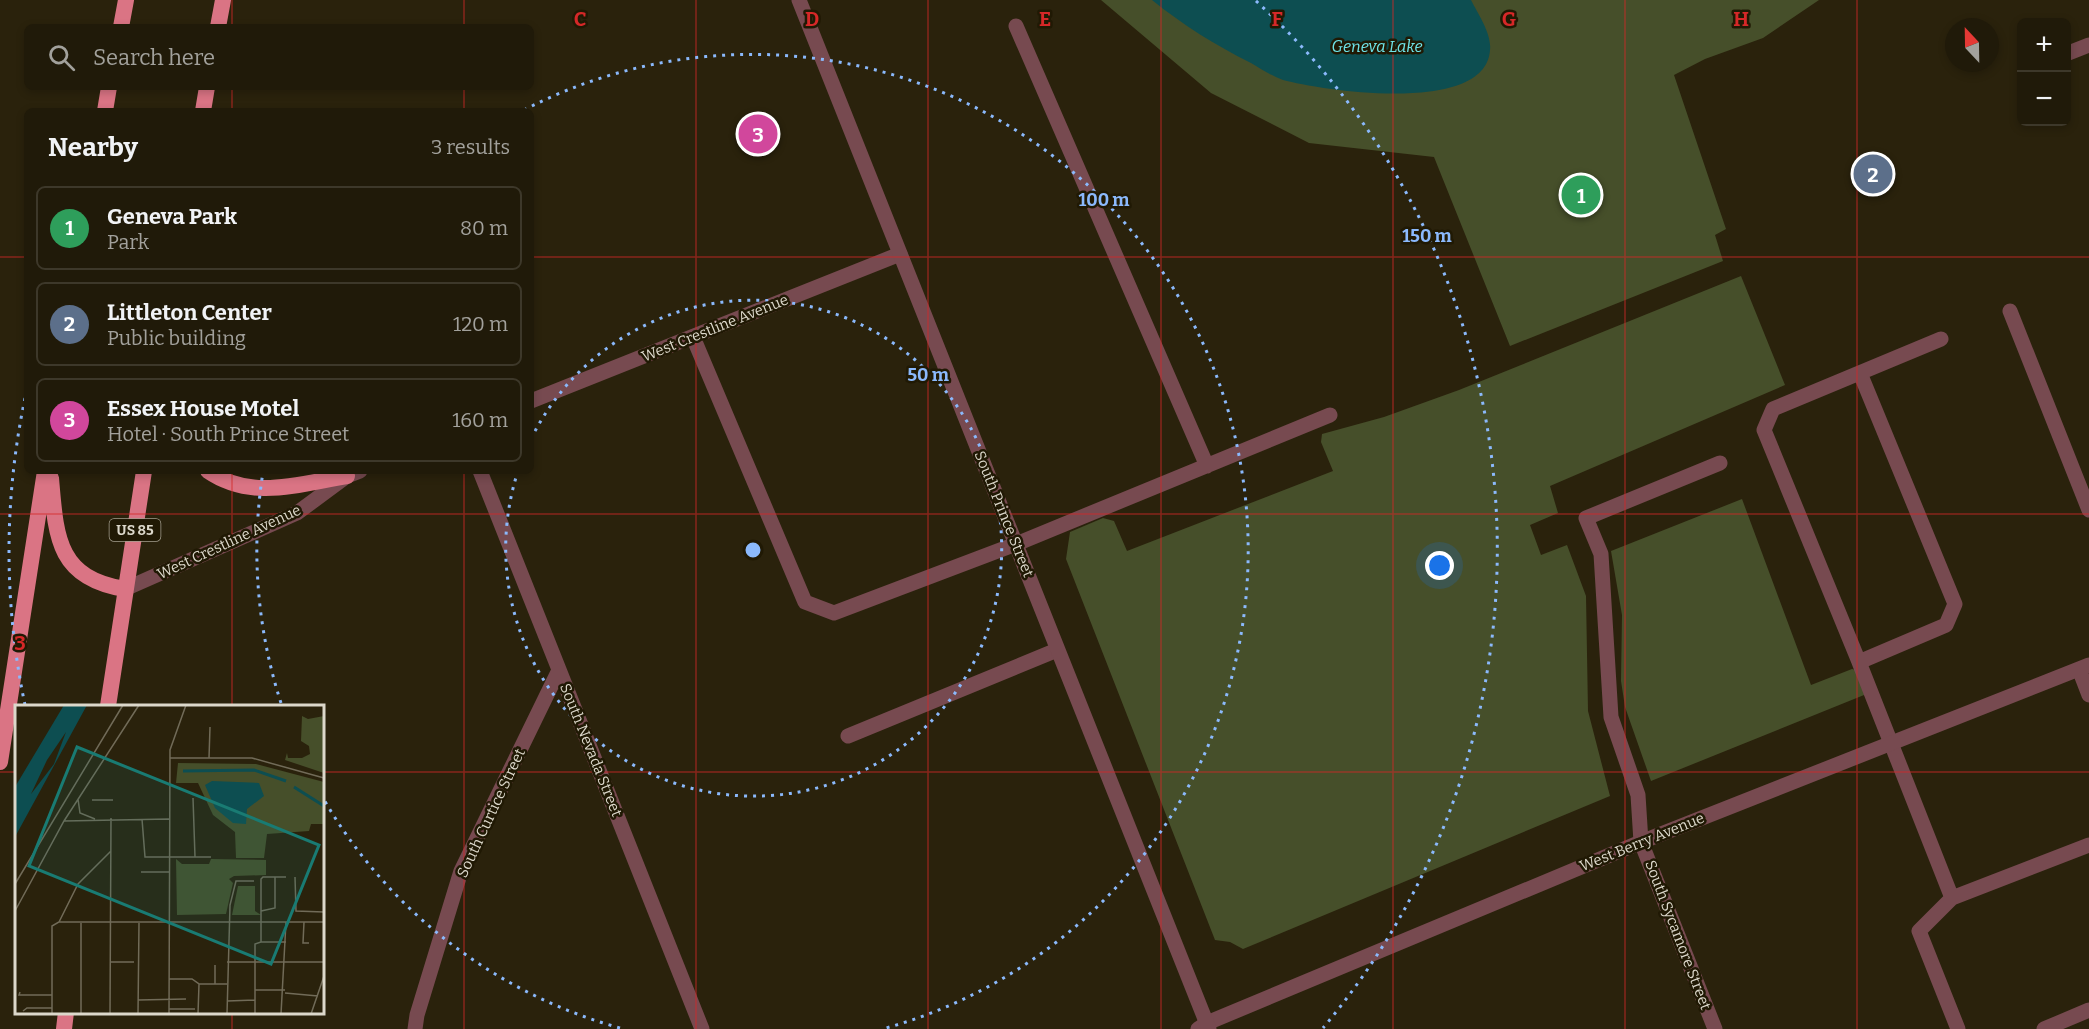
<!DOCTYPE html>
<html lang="en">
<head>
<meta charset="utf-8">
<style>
  :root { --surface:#201a09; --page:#282312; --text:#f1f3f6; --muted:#a2a19c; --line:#3d382a; --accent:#2563eb }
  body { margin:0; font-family:Bitter,serif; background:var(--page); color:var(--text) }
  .controls { position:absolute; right:18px; top:18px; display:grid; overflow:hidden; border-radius:9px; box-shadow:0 3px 9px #0003 }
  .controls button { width:54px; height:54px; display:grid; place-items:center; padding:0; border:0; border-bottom:2px solid var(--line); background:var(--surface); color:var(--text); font:30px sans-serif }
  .compass { position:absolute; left:1945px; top:18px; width:54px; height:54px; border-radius:50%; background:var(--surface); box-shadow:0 3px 9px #0003; rotate:338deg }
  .you { position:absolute; left:1440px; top:566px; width:21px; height:21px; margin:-15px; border:4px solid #fff; border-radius:50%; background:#1a73e8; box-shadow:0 0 0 9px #1a73e833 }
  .badge { display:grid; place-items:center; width:39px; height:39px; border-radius:50%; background:var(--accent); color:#fff; font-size:20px; font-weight:700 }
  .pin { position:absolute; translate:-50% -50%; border:3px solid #fff; box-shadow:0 2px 6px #0006 }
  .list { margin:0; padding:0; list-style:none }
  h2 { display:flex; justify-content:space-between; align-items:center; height:78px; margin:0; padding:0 24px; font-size:26px }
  h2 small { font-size:20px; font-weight:400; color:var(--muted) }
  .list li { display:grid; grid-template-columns:39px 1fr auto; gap:18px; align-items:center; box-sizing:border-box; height:84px; margin:0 12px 12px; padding:0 12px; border:2px solid var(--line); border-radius:9px }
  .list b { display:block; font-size:22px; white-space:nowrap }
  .list p { margin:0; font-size:20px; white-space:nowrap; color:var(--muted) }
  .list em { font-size:20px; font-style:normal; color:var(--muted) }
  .icon { flex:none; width:33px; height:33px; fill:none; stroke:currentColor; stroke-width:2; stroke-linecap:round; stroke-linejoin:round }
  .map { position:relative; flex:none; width:2089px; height:1029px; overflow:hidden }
  .search { position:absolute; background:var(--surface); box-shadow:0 3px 9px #0003; left:24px; top:24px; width:510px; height:66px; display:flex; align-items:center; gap:15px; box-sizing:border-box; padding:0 21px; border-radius:9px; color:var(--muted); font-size:22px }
  .panel { position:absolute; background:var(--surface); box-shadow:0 3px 9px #0003; left:24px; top:108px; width:510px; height:366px; border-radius:9px }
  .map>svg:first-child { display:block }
  .green { fill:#464f2a }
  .water { fill:#0d4e51 }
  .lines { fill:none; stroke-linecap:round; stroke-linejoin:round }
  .service { stroke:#774a50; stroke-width:15 }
  .minor { stroke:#774a50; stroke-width:15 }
  .tertiary { stroke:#774a50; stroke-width:15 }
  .trunk { stroke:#da7484; stroke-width:16 }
  .grid { fill:none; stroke:#d62828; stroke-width:1.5; stroke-opacity:0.55 }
  .ring { fill:none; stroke:#8bb9fc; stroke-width:3; stroke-dasharray:3 6 }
  .labels { text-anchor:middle; stroke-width:5; stroke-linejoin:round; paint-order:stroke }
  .shield { fill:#201904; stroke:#a49f8f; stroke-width:1.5 }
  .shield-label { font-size:14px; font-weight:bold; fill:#dcd8cb }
  .street-label { font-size:15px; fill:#dcd8cb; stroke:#201904 }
  .water-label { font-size:16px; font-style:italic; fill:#6ee4e9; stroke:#201904 }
  .inset-river { fill:none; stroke:#0d4e51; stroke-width:3 }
  .inset-road { fill:none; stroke:#716b58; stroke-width:1.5 }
  .view { fill:#197b73; fill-opacity:0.15; stroke:#197b73; stroke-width:3 }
  .inset-edge { fill:none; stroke:#dcd8cb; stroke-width:3 }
  .grid-label { font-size:20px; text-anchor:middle; font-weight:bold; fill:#d62828; stroke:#201904; stroke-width:5; stroke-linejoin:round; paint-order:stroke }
  .centre { fill:#8bb9fc; stroke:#201904; stroke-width:3 }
  .ring-label { font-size:18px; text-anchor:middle; font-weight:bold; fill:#8bb9fc; stroke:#201904; stroke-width:5; stroke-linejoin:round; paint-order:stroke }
</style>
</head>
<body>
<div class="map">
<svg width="2089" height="1029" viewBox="0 0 2089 1029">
  <rect width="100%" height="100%" fill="#2a220c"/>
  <path class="green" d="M1101,0H1819L1763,38L1705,59L1674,75L1726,229L1715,235L1723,261L1510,346L1434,157L1309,143L1211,93Z
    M1741,276L1785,385L1550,486L1558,513L1530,525L1541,555L1567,545L1586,596L1588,711L1610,796L1243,949L1230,942L1215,940L1066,559L1070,532L1103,518L1114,521L1127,551L1333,471L1321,442L1322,434L1384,417L1459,390Z
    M1742,499L1811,685L1852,669L1856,670L1869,693L1651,781L1625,707L1621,681L1622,615L1611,551Z"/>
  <path class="water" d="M1152,0H1471C1478,14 1492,34 1490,50C1486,115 1324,91 1283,80C1272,76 1261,69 1251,63C1215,45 1183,25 1152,0Z"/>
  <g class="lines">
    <path class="service" d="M2066,54L2089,45
      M2010,311L2089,510
      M693,337L805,602L834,613L1016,544
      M1860,373L1955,604L1946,625L1859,662L1764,430L1773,409L1941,339
      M1859,662L1952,898L1919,931L1958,1029
      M848,736L1057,650
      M1641,842L1638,795L1611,717L1601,554L1586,518L1720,463
      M1952,898L2089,845
      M2044,1029L2089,1010"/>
    <path class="minor" d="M1016,26L1207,466
      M531,401L900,254
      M480,471L702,1029
      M1016,544L1330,415
      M125,589L297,513L347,476L360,471
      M2079,669L2089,695
      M1641,842L1715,1029
      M415,1029L417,1015L461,871L559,670
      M1198,1029L1207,1023L1641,842L2089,665"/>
    <path class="tertiary" d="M799,0L1209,1029"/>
    <path class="trunk" d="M121,27L126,0
      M218,27L223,0
      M105,111L109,87
      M203,111L207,87
      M208,471C252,501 298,484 347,476
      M51,478C56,537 57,578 125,589
      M108,706L144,471
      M0,762L45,471
      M64,1029L66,1012"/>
  </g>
  <path class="grid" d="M232,0V27M464,0V27M696,0V1029M928,0V1029M1161,0V1029M1393,0V1029M1625,0V1029M1857,0V1029M232,87V111M464,87V111M0,257H27M531,257H2089M232,471V706M464,471V1029M0,514H2089M0,772H16M322,772H2089M232,1012V1029"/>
  <g class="ring">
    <path d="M531 439A248 248 0 1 1 518 471"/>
    <path d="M620 1028A496 496 0 0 1 323 798M281 703A496 496 0 0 1 263 472M524 110A496 496 0 1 1 886 1028"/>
    <path d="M25 705A744 744 0 0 1 27 389M1256 1A744 744 0 0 1 1323 1028"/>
  </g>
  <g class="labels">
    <rect class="shield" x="109.5" y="519" width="51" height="22" rx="4.5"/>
    <g class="shield-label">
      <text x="135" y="535">US 85</text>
    </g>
    <g class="street-label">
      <text transform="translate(715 328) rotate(-22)" y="5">West Crestline Avenue</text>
      <text transform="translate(1004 514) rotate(68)" y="5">South Prince Street</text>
      <text transform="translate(229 542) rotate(-25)" y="5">West Crestline Avenue</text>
      <text transform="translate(591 750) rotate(68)" y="5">South Nevada Street</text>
      <text transform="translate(491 813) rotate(-65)" y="5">South Curtice Street</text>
      <text transform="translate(1642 842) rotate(-22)" y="5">West Berry Avenue</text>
      <text transform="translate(1678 935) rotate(69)" y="5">South Sycamore Street</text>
    </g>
    <g class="water-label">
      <text x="1377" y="52">Geneva Lake</text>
    </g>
  </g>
  <g transform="translate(15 705)">
    <rect width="309" height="309" fill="#2a220c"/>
    <path d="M287,11L293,14L309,11V68L270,55L272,48L273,53H287L295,49L294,41L286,36ZM163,58L241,59L309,77V119H296L294,126L252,129L249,153H221L220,127L198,110L183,78H161ZM161,154L167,159H194L196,154L251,155V170L219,171L214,174L218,178L211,209L162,210ZM223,181H240V206L246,210H217Z" fill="#464f2a"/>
    <path d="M49,0H72L0,132V82ZM51,27L39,59L16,89L32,55ZM197,76L244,78L249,91L232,104L231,119L218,118L200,103L190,80Z" fill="#0d4e51" fill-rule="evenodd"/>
    <path class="inset-river" d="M168,66L239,65L271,76M279,82L309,101"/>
    <path class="inset-road" d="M155,53H237L309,73M194,53L195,22M178,93L180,152M63,94L65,108L80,114M77,95H98M127,114L130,152H196M49,116L154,114M126,167H154M260,172V203L246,206V174L248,172H271M280,172L281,206L309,207M0,179L108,0M0,206L49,116L124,0M44,217H309M289,217L288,238H294M246,237H271M95,257H119M212,257H309M154,274H177L184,279L183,309M184,279H212M200,279V260M240,285H270M5,287L4,290H37M270,288L303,291M123,295L171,294M212,296L240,295M154,304H180M8,306L12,303H37M37,309V221L44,217L63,179L96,146M66,309V218M95,309L96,113M123,309L124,218M154,309L155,45L171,0M212,309L215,200L221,176H239M240,309V239L246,237V206M266,309L271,217M296,309L309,271"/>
    <path class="view" d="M62,42L304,140L256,259L14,161Z"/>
    <rect width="309" height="309" class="inset-edge"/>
  </g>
  <g class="grid-label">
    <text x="580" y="26">C</text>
    <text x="812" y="26">D</text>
    <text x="1045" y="26">E</text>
    <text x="1277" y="26">F</text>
    <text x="1509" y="26">G</text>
    <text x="1741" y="26">H</text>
    <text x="20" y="650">3</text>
  </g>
  <circle cx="753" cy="550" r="9" class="centre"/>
  <g class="ring-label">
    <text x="1104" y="206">100 m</text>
    <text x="1427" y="242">150 m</text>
    <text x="928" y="381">50 m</text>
  </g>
</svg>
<div class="controls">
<button>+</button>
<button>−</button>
</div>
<svg class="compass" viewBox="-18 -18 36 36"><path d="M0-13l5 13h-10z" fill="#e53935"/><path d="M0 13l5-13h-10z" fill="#a2a19c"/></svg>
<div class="you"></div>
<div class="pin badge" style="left:1581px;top:195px;background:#2e9e5b">1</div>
<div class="pin badge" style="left:1873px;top:174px;background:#5c6f8a">2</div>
<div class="pin badge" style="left:758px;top:134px;background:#d1479c">3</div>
<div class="search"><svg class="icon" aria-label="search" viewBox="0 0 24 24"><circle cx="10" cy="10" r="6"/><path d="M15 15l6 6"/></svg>Search here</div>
<section class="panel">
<h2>Nearby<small>3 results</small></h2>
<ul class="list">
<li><span class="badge" style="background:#2e9e5b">1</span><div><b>Geneva Park</b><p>Park</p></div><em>80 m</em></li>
<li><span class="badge" style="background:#5c6f8a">2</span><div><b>Littleton Center</b><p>Public building</p></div><em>120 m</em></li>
<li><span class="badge" style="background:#d1479c">3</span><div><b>Essex House Motel</b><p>Hotel · South Prince Street</p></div><em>160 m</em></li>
</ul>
</section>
</div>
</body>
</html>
